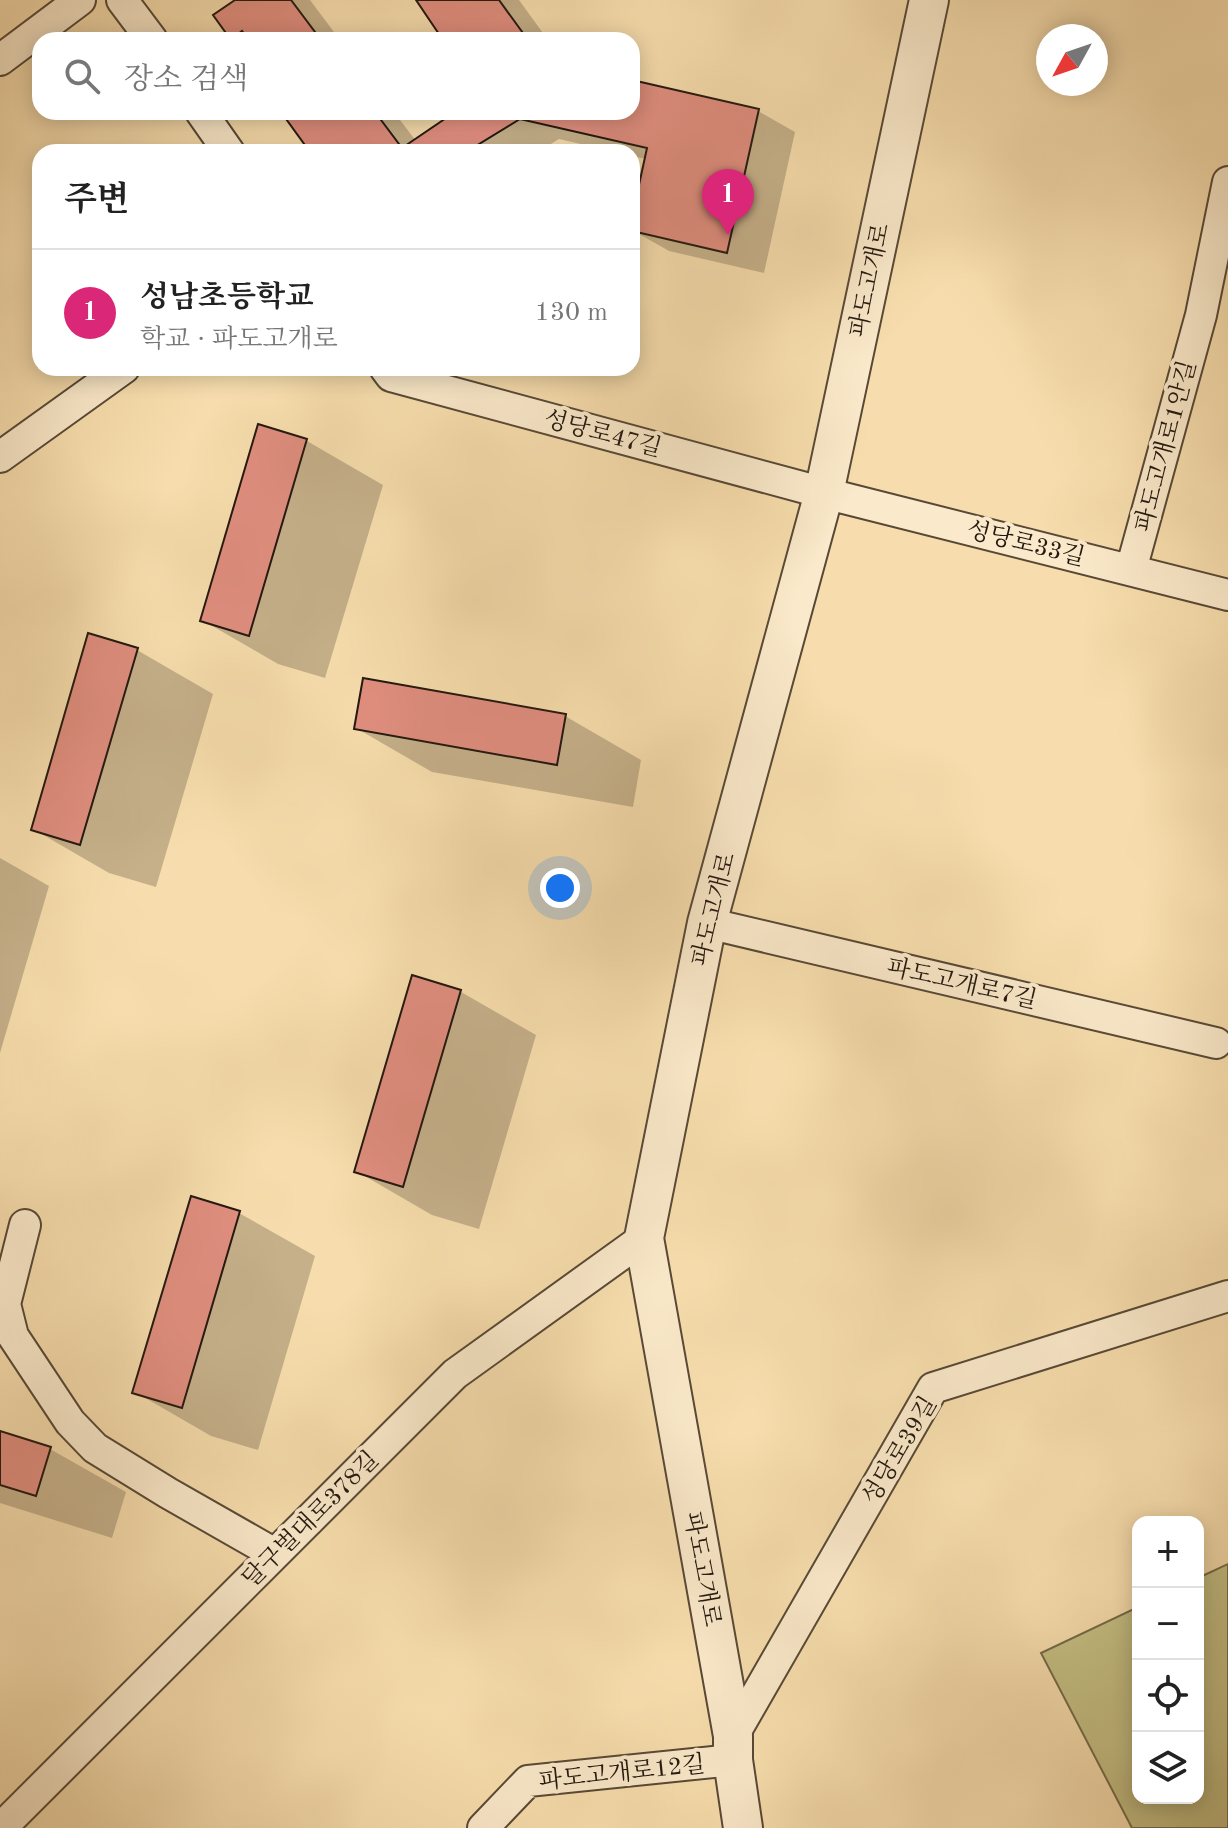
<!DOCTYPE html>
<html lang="ko">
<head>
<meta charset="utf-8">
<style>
  :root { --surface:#fff; --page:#f6f6f6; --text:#222; --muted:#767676; --line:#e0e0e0; --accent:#db2777 }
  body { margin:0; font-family:"Old Standard TT","Noto Serif KR",serif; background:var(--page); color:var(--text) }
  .controls { position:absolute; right:24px; bottom:24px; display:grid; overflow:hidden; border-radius:16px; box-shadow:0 4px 20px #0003 }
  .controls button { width:72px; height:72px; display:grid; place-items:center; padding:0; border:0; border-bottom:2px solid var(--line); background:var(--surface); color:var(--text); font:40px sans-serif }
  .compass { position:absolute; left:1036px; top:24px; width:72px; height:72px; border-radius:50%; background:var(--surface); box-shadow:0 4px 20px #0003; rotate:230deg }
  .you { position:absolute; left:560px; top:888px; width:28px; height:28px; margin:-20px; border:6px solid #fff; border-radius:50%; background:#1a73e8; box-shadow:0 0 0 12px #1a73e833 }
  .badge { display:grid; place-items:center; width:52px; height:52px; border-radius:50%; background:var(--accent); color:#fff; font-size:26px; font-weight:700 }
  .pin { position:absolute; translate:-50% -66px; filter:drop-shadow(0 2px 4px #0008) }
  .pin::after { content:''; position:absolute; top:42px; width:28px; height:24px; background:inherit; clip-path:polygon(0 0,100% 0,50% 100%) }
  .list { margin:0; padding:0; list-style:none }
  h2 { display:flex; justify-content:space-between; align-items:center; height:104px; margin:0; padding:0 32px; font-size:34px }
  h2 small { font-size:26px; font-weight:400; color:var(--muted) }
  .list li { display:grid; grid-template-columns:52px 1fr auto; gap:24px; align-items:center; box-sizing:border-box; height:128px; padding:0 32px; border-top:2px solid var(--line) }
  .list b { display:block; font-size:30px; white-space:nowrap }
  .list p { margin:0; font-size:26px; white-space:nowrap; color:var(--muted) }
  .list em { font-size:26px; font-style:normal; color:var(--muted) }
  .icon { flex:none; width:44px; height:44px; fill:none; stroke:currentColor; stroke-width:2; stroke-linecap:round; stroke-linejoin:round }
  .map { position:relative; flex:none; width:1228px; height:1828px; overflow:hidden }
  .search { position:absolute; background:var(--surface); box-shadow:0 4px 20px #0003; left:32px; top:32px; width:608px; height:88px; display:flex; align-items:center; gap:20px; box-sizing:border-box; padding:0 28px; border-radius:24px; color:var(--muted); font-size:30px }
  .panel { position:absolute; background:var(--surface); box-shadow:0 4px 20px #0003; left:32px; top:144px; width:608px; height:232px; border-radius:24px }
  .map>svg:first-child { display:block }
  .green { fill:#c4bf84; stroke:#746c4a; stroke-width:2 }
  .shadow { fill:#0003 }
  .building { fill:#e08e7f; stroke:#231810; stroke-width:2 }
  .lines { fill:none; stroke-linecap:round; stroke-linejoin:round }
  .minor-casing { stroke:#584937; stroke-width:34 }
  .tertiary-casing { stroke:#584937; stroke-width:42 }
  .minor { stroke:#fae9ca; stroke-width:30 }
  .tertiary { stroke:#fae9ca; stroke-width:38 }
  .labels { text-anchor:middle; stroke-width:8; stroke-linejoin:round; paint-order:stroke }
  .street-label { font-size:24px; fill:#231810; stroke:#fae9ca }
</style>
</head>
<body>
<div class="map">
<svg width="1228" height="1828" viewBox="0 0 1228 1828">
  <rect width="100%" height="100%" fill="#f7ddad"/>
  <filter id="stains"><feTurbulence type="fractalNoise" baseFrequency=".0025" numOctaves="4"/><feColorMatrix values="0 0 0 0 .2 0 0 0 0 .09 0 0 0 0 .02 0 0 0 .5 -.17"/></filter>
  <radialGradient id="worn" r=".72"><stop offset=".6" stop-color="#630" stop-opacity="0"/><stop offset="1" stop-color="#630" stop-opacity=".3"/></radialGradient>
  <path class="green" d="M1228,1564V1828H1132L1041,1653L1138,1607V1798H1198V1578Z"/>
  <path class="shadow" d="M238,0H310L340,40H235L232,38Z
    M419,0H519L548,40H446Z
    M632,82L758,111L795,132L764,273L669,251L632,230L647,159L632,156V152H615L559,139L538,152H313L283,112H394L416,141L458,112H632Z
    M259,427L307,441L383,485L325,678L278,664L202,620Z
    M137,650L213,694L156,887L109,873L33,829Z
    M565,716L641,760L633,807L432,772L356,728Z
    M0,858L49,886L0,1053Z
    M414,977L461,992L536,1035L479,1229L432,1215L356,1171Z
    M239,1213L315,1256L258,1450L211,1436L135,1392Z
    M0,1433L50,1449L126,1492L112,1538L0,1503Z"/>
  <path class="building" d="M235,0H291L321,40H249L242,31L231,40L213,15Z
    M416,0H499L528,40H443Z
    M632,80L759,109L727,253L632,231V217L647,148L520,119L466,152H310L281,112H375L402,148L455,112H632Z
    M258,424L307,439L249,636L200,621Z
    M88,633L138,648L80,845L31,830Z
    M363,678L566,714L557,765L354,729Z
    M412,975L461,990L403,1187L354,1172Z
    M191,1196L240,1211L182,1408L132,1393Z
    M0,1431L51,1447L36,1496L0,1485Z"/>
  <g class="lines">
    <g class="minor-casing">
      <path id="minor" d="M122,0L152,40
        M0,60L80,0
        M201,112L229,152
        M385,368L391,376L824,493L1228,595
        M0,457L124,368
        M1131,570L1201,315L1228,182
        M707,923L1216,1043
        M25,1225L5,1304L13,1336L70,1422L95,1448L168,1493L275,1554
        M733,1736L933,1388L1228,1296
        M1,1828L455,1374L644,1238
        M483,1828L528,1781L733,1760"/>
    </g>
    <g class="tertiary-casing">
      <path id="tertiary" d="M743,1828L733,1760V1736L644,1238L707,923L824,493L929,0"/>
    </g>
    <use href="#minor" class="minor"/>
    <use href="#tertiary" class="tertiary"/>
  </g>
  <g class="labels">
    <g class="street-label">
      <text transform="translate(869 280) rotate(-78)" y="8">파도고개로</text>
      <text transform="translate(603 433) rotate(15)" y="8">성당로47길</text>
      <text transform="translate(1165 446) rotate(-75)" y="8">파도고개로1안길</text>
      <text transform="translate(1026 543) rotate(14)" y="8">성당로33길</text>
      <text transform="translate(713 909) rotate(-76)" y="8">파도고개로</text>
      <text transform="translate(962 983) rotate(13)" y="8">파도고개로7길</text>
      <text transform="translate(899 1450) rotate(-59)" y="8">성당로39길</text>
      <text transform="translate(310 1519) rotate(-45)" y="8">달구벌대로378길</text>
      <text transform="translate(703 1569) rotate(80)" y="8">파도고개로</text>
      <text transform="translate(622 1772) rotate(-6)" y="8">파도고개로12길</text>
    </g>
  </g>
  <rect width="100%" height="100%" filter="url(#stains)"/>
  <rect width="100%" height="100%" fill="url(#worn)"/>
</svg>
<div class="controls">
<button>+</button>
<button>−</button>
<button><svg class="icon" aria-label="locate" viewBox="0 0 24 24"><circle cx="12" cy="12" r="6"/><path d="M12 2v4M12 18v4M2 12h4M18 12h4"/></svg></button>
<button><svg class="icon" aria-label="layers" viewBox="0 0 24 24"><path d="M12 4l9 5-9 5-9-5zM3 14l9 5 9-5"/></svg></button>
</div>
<svg class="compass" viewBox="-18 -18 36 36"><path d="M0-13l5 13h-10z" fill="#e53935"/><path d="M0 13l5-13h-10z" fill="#767676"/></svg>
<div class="you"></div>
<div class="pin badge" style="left:728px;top:235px">1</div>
<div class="search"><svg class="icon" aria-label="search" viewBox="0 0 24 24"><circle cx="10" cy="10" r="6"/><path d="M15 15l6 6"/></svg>장소 검색</div>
<section class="panel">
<h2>주변<small></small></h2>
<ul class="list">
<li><span class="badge">1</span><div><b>성남초등학교</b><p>학교 · 파도고개로</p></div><em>130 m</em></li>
</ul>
</section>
</div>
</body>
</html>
